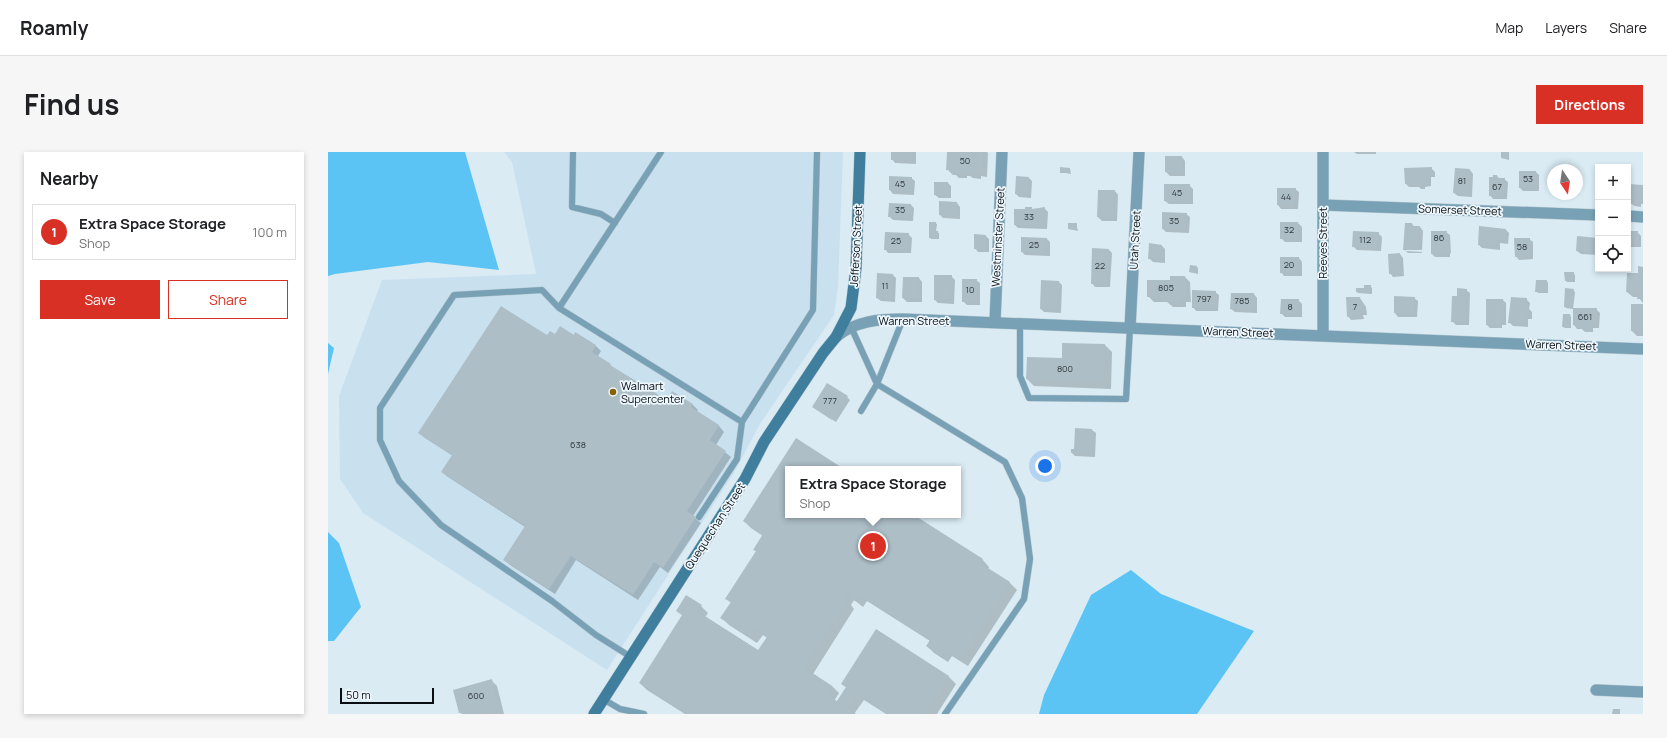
<!DOCTYPE html>
<html lang="en">
<head>
<meta charset="utf-8">
<style>
  :root { --surface:#fff; --page:#f6f6f6; --text:#202124; --muted:#757577; --line:#e0e0e0; --accent:#d93025 }
  body { margin:0; font-family:Manrope,sans-serif; background:var(--page); color:var(--text) }
  .controls { position:absolute; right:12px; top:12px; display:grid; overflow:hidden; border-radius:0px; box-shadow:0 2px 6px #0003 }
  .controls button { width:36px; height:36px; display:grid; place-items:center; padding:0; border:0; border-bottom:1px solid var(--line); background:var(--surface); color:var(--text); font:20px sans-serif }
  .compass { position:absolute; left:1219px; top:12px; width:36px; height:36px; border-radius:50%; background:var(--surface); box-shadow:0 2px 6px #0003; rotate:167deg }
  .scale { position:absolute; left:12px; bottom:10px; width:94px; box-sizing:border-box; padding-left:4px; border:2px solid #080e11; border-top:0; font-size:11px; line-height:14px; white-space:nowrap; color:#080e11; -webkit-text-stroke:3px #edf7fd; paint-order:stroke }
  .you { position:absolute; left:717px; top:314px; width:14px; height:14px; margin:-10px; border:3px solid #fff; border-radius:50%; background:#1a73e8; box-shadow:0 0 0 6px #1a73e833 }
  .badge { display:grid; place-items:center; width:26px; height:26px; border-radius:50%; background:var(--accent); color:#fff; font-size:13px; font-weight:700 }
  .pin { position:absolute; translate:-50% -50%; border:2px solid #fff; box-shadow:0 1px 4px #0006 }
  .popup { position:absolute; left:457px; top:314px; width:176px; height:52px; box-sizing:border-box; display:grid; place-content:center; border-radius:0px; background:var(--surface); filter:drop-shadow(0 1px 3px #0005); font-size:13px; white-space:nowrap; color:var(--muted) }
  .popup b { font-size:15px; color:var(--text) }
  .popup::after { content:''; position:absolute; left:50%; top:100%; margin-left:-8px; border:8px solid transparent; border-top-color:var(--surface) }
  .list { margin:0; padding:0; list-style:none }
  h2 { display:flex; justify-content:space-between; align-items:center; height:52px; margin:0; padding:0 16px; font-size:17px }
  h2 small { font-size:13px; font-weight:400; color:var(--muted) }
  .list li { display:grid; grid-template-columns:26px 1fr auto; gap:12px; align-items:center; box-sizing:border-box; height:56px; margin:0 8px 8px; padding:0 8px; border:1px solid var(--line); border-radius:0px }
  .list b { display:block; font-size:15px; white-space:nowrap }
  .list p { margin:0; font-size:13px; white-space:nowrap; color:var(--muted) }
  .list em { font-size:13px; font-style:normal; color:var(--muted) }
  .actions { display:flex; gap:8px; padding:12px 16px }
  .actions a { flex:1; padding:9px 0; border:1px solid var(--accent); border-radius:0px; text-align:center; font-size:14px; color:var(--accent) }
  .actions .main { background:var(--accent); color:#fff }
  .icon { flex:none; width:22px; height:22px; fill:none; stroke:currentColor; stroke-width:2; stroke-linecap:round; stroke-linejoin:round }
  .map { position:relative; flex:none; width:1315px; height:562px; overflow:hidden; border-radius:0px }
  header { display:flex; align-items:center; gap:24px; box-sizing:border-box; height:56px; padding:0 20px; background:var(--surface); border-bottom:1px solid var(--line) }
  header strong { font-size:19px }
  nav { display:flex; gap:22px; margin-inline-start:auto; font-size:14px }
  .intro { display:flex; align-items:center; justify-content:space-between; box-sizing:border-box; height:96px; padding:0 24px }
  h1 { margin:0; font-size:28px }
  .button { padding:10px 18px; border-radius:0px; background:var(--accent); color:#fff; font-size:14px; font-weight:700 }
  main { display:flex; gap:24px; padding:0 24px }
  aside { flex:1; background:var(--surface); border-radius:0px; box-shadow:0 2px 6px #0003 }
  .map>svg:first-child { display:block }
  .built { fill:#c9e1ef }
  .water { fill:#5cc4f4 }
  .shadow { fill:#0003 }
  .building { fill:#adbec7 }
  .lines { fill:none; stroke-linecap:round; stroke-linejoin:round }
  .service-casing { stroke:#b8c8d0; stroke-width:7 }
  .minor-casing { stroke:#b8c8d0; stroke-width:12 }
  .tertiary-casing { stroke:#b8c8d0; stroke-width:12 }
  .secondary-casing { stroke:#b8c8d0; stroke-width:12 }
  .service { stroke:#79a1b6; stroke-width:6 }
  .minor { stroke:#79a1b6; stroke-width:11 }
  .tertiary { stroke:#79a1b6; stroke-width:11 }
  .secondary { stroke:#3f7e9d; stroke-width:11 }
  .poi-dot { fill:#896200; stroke:#edf7fd; stroke-width:1.5 }
  .labels { text-anchor:middle; stroke-width:3.5; stroke-linejoin:round; paint-order:stroke }
  .number-label { font-size:9px; fill:#313a3e }
  .street-label { font-size:11px; fill:#080e11; stroke:#edf7fd }
  .poi-label { font-size:11px; fill:#080e11; stroke:#edf7fd; text-anchor:start }
</style>
</head>
<body>
<header>
<strong>Roamly</strong>
<nav><a>Map</a><a>Layers</a><a>Share</a></nav>
</header>
<div class="intro"><h1>Find us</h1><a class="button">Directions</a></div>
<main>
<aside>
<h2>Nearby<small></small></h2>
<ul class="list">
<li><span class="badge">1</span><div><b>Extra Space Storage</b><p>Shop</p></div><em>100 m</em></li>
</ul>
<div class="actions"><a class="main">Save</a><a>Share</a></div>
</aside>
<div class="map">
<svg width="1315" height="562" viewBox="0 0 1315 562">
  <rect width="100%" height="100%" fill="#daebf4"/>
  <path class="built" d="M176,0H515L510,135L506,163L432,272L407,319L279,518L35,361L12,327L11,244L54,128L208,122L184,10Z"/>
  <path class="water" d="M0,0H137L171,118L100,110L7,122L0,124Z
    M0,191L6,196L0,222Z
    M0,380L11,391L33,455L6,489H0Z
    M803,418L833,442L926,479L869,562H711L716,543L763,443Z"/>
  <path class="shadow" d="M564,0H588V12L567,11L564,7Z
    M620,0H659L660,1L659,25L653,24V27L645,26L642,24H639V26H631L628,23H625L619,17Z
    M1026,0H1048V2H1029Z
    M1174,0H1181V8L1174,6Z
    M854,5L857,9V24H842L838,20Z
    M1103,16L1107,20V25H1103V34L1097,35V37H1093L1091,35H1081L1078,32Z
    M742,17L743,22L733,20Z
    M1142,18L1145,22L1144,45L1130,44L1126,41Z
    M1208,20L1211,23V39H1195L1192,36Z
    M1169,24L1172,27H1176L1180,30L1179,47H1165L1162,43Z
    M583,26L587,29L586,43L565,42L562,38Z
    M701,26L704,29L703,46L691,45L688,42Z
    M1249,27L1251,29L1250,43H1235L1234,42H1249Z
    M620,31L623,34V46H611L607,43Z
    M861,33L865,37V52H841L837,49Z
    M1300,33L1315,34V52H1313V55L1307,54L1300,50Z
    M950,37H967L971,40L970,57H953L950,53Z
    M787,39L790,43L789,69H774L770,65Z
    M629,51L632,55V67L615,66L612,63Z
    M583,53L586,56L585,69L565,68L561,64Z
    M703,56L705,58L716,56L720,60L719,77L690,76L687,73L698,58Z
    M858,62L862,65L861,81L838,80L835,77Z
    M607,71L609,72L608,80L611,81V87H603L602,86Z
    M970,71L974,75V90H957L953,86Z
    M748,72L750,79L741,77Z
    M1084,72L1087,75H1092L1095,79L1094,98L1078,97V99L1094,100V101H1080L1076,97Z
    M1178,78L1181,81L1180,92L1172,91V98L1154,96L1151,93Z
    M1118,80L1122,83L1123,102L1122,101V105H1107L1104,102Z
    M1300,80H1309L1313,84V95H1300Z
    M1050,81L1054,85L1053,99L1029,98L1025,94Z
    M580,82L584,86L583,101H560L557,97Z
    M658,84L661,87V100H650L647,96Z
    M719,87L722,90V104L697,103L694,100Z
    M1201,87L1205,90V107L1191,108L1188,104Z
    M1270,87V103L1253,102L1249,99Z
    M834,94L837,97V111L825,110L821,106Z
    M780,97L784,101L782,135H767L764,131Z
    M1072,102L1075,106L1076,124L1065,125L1062,121Z
    M971,106L974,110V124H956L953,120Z
    M869,115L870,116V122L862,120Z
    M1315,116V151L1310,145H1305L1299,140Z
    M1245,121L1247,123V130H1239L1237,128Z
    M565,123L568,126L567,150L553,149L549,146Z
    M623,124L627,128L626,152L610,151L607,148Z
    M843,125H857L862,130L863,150H858V155H845L839,150H826L820,144L843,129Z
    M576,126H591L594,130V150H579L575,146Z
    M648,128L652,131V153H639L635,149Z
    M1219,129L1220,131V141H1210L1208,139Z
    M731,130L734,133L733,161L716,160L713,157Z
    M1042,134L1044,136V142L1030,141L1029,140Z
    M1138,138L1142,141L1141,173H1128L1124,169L1130,145Z
    M1245,138L1247,140L1245,157L1238,156L1237,155Z
    M887,140L891,143L890,159H868L865,155Z
    M926,142L929,146V161L907,160L903,157Z
    M1032,146L1038,155L1039,163H1035L1036,167L1023,168L1020,164Z
    M1086,146L1090,149L1089,165H1070L1067,161Z
    M1198,147L1202,151L1201,157L1204,160V167H1200V175L1185,174L1181,170Z
    M970,148L974,152V165H957L953,161Z
    M1175,148L1178,151V173H1174V176H1162L1159,173Z
    M1315,153V184H1309L1304,179Z
    M1268,157L1272,161L1271,176H1265V180H1257L1254,177H1249L1246,173Z
    M1242,163L1243,165V176H1237L1235,175Z
    M248,181L268,194L273,199L270,204L287,217L339,249L344,240L365,253L370,258L369,260L391,274L396,280L388,293L403,305L365,364L373,371L340,421L332,415L310,448L248,408L227,442L182,413L176,407L197,375L120,325L114,320L125,304L97,286L91,281L219,184H246Z
    M777,193L784,200L783,237L706,234L699,227L734,207Z
    M519,245L522,248L508,270L485,255Z
    M748,277L764,278L768,281L767,305L747,304L744,301L747,298Z
    M468,288L513,317H460V363H585L654,407L661,415L660,417L681,430L689,438L640,514L624,504L620,510L606,501L599,494L602,489L539,449L535,455L526,448L523,453L526,457L485,522L504,534L511,541L506,549L509,551L519,536L514,532L548,479L621,525L628,532L609,562H558L536,548L526,562H357L319,538L312,531L355,464L350,459L373,454L380,461L377,465L431,499L439,486L435,483L429,491L401,473L394,466L403,451L399,447L429,400L427,398L435,384L423,376L416,369Z
    M164,529L169,534L176,562H134L132,560Z"/>
  <path class="building" d="M563,0H585L584,9L563,8Z
    M619,0H655L654,20L648,19V22L638,21V19H634V21H624V18H618Z
    M1173,0H1180V7L1173,6Z
    M837,4H854V21L837,20Z
    M732,15L742,16V21H732Z
    M1104,15V22H1100V31H1094V34H1089V32H1077L1076,16Z
    M1127,16L1142,17L1140,42L1125,41Z
    M1191,19H1208V36H1191Z
    M1268,22H1270V39H1267Z
    M1165,23H1169V26H1177L1176,44H1161V25H1165Z
    M561,24L584,25L583,40L561,38Z
    M688,24L701,25L700,43L687,42Z
    M606,30H620V43H606Z
    M836,32H862V49H836Z
    M1300,32L1315,33V49H1310L1309,52L1302,51V48H1300Z
    M949,36H968L967,54L949,53Z
    M770,38H787L786,66L769,65Z
    M611,49L629,50V64L611,63Z
    M561,51L583,52L582,66L560,65Z
    M697,55H704V57L717,55L716,74L686,73V57H697Z
    M834,60L859,61L858,78L834,77Z
    M601,70H608L607,79H610V86H601Z
    M952,70H970L971,87H952Z
    M740,71H749V78L740,77Z
    M1077,71H1084V74H1092L1091,98H1075Z
    M1151,74L1178,77L1177,89L1169,88L1168,95L1150,93Z
    M1025,79L1051,80L1050,96L1024,95Z
    M1103,79H1119V93H1120V98H1119V102H1103Z
    M1300,79H1310V92H1300Z
    M557,80L581,81L580,98H556Z
    M646,82L658,83V97H646Z
    M1249,84L1270,86V101L1248,99Z
    M693,85L719,86V101L693,100Z
    M1186,86H1202V104L1187,105Z
    M821,91L834,93V108L820,107Z
    M764,96L781,97L779,132H763Z
    M1072,101L1073,121L1061,122L1060,102Z
    M952,105H971V121H952Z
    M862,113L869,114L868,121L861,120Z
    M1310,114L1315,115V147H1309L1310,141L1298,140L1299,121H1310Z
    M1236,120H1246V129H1237Z
    M549,121L565,122L564,147L548,146Z
    M606,123H624L623,149L606,148Z
    M842,124H857L858,145H853V150H838V145H819V128H842Z
    M575,125H591V147L574,146Z
    M634,127H649V150H634Z
    M713,128L731,129L730,158L712,157Z
    M1208,128H1219V140H1207Z
    M1036,133H1043V141L1028,140V136H1036Z
    M1129,136L1139,137L1138,170H1123L1124,144H1129Z
    M1237,136L1246,137L1244,156L1236,155Z
    M864,138L888,139L887,156H864Z
    M903,141H926V158L902,157Z
    M1066,144L1087,145L1086,162L1066,161Z
    M1018,145H1032V151H1035V160H1032L1033,164L1019,165Z
    M1183,145L1199,146L1198,155L1201,156L1200,164H1197V172L1180,171Z
    M953,147H971L970,162H952Z
    M1158,147H1175V170H1171V173H1158Z
    M1303,152H1315V179H1303Z
    M173,154L219,183L222,179L227,182L232,174L246,183L247,180L268,193L264,200L283,212L282,213L339,248L344,239L365,252L363,255L391,273L382,288L398,299L359,359L368,365L335,416L326,410L305,443L243,404L221,437L175,408L197,374L113,320L124,303L90,281Z
    M1245,156H1269L1268,173H1262V177H1253V174L1245,173Z
    M1235,162H1242V175H1234Z
    M734,191L777,192L776,230L698,227L699,205L734,206Z
    M499,231L520,244L504,268L484,255Z
    M747,276L764,277V302L743,301V297H746Z
    M468,286L516,317H460V363H586L655,407L652,411L682,430L632,508L617,497L613,504L598,494L602,488L531,443L527,449L521,445L523,442L520,440L516,446L520,449L477,516L504,534L498,543L509,549L518,535L513,532L548,477L621,524L597,562H560L528,541L519,556L528,562H359L311,531L354,463L348,459L358,443L374,453L369,459L430,498L439,485L427,477L422,485L392,466L403,450L397,447L428,399L425,398L435,382L415,369Z
    M164,527L171,557L155,562L131,561L125,538Z
    M1285,557H1292V562H1284Z"/>
  <g class="lines">
    <g class="service-casing">
      <path id="service" d="M245,0L244,55L273,62L287,71
        M333,0L231,156L414,270L485,158L489,0
        M231,156L214,138L126,143L52,256V288L71,329L113,373L224,449L268,483L303,505
        M692,171V224L701,246L798,247L802,176
        M523,175L549,232L575,167
        M533,259L549,232L677,310L694,346L702,407L696,447L617,562
        M371,365L409,307L414,270
        M275,547L292,557L316,562"/>
    </g>
    <g class="minor-casing">
      <path id="minor" d="M995,0V183
        M995,53L1270,63
        M1300,64L1315,65
        M667,170L674,0
        M802,176L811,0
        M1268,538L1315,540"/>
    </g>
    <g class="tertiary-casing">
      <path id="tertiary" d="M508,185C527,169 551,167 575,167L1315,197"/>
    </g>
    <g class="secondary-casing">
      <path id="secondary" d="M266,562L417,327L436,290L495,201L508,185L523,156L528,116L532,0"/>
    </g>
    <use href="#service" class="service"/>
    <use href="#minor" class="minor"/>
    <use href="#tertiary" class="tertiary"/>
    <use href="#secondary" class="secondary"/>
  </g>
  <circle class="poi-dot" cx="285" cy="240" r="4"/>
  <g class="labels">
    <g class="number-label">
      <text x="637" y="12">50</text>
      <text x="1200" y="30">53</text>
      <text x="1134" y="32">81</text>
      <text x="572" y="35">45</text>
      <text x="1169" y="38">67</text>
      <text x="849" y="44">45</text>
      <text x="958" y="48">44</text>
      <text x="572" y="61">35</text>
      <text x="701" y="68">33</text>
      <text x="846" y="72">35</text>
      <text x="961" y="81">32</text>
      <text x="1111" y="89">86</text>
      <text x="1037" y="91">112</text>
      <text x="568" y="92">25</text>
      <text x="706" y="96">25</text>
      <text x="1194" y="98">58</text>
      <text x="961" y="116">20</text>
      <text x="772" y="117">22</text>
      <text x="557" y="137">11</text>
      <text x="838" y="139">805</text>
      <text x="642" y="141">10</text>
      <text x="876" y="150">797</text>
      <text x="914" y="152">785</text>
      <text x="962" y="158">8</text>
      <text x="1027" y="158">7</text>
      <text x="1257" y="168">661</text>
      <text x="737" y="220">800</text>
      <text x="502" y="252">777</text>
      <text x="250" y="296">638</text>
      <text x="148" y="547">600</text>
    </g>
    <g class="street-label">
      <text transform="translate(1132 58) rotate(2)" y="4">Somerset Street</text>
      <text transform="translate(670 85) rotate(-87)" y="4">Westminster Street</text>
      <text transform="translate(807 88) rotate(-87)" y="4">Utah Street</text>
      <text transform="translate(995 91) rotate(-90)" y="4">Reeves Street</text>
      <text transform="translate(528 94) rotate(-87)" y="4">Jefferson Street</text>
      <text x="586" y="173">Warren Street</text>
      <text transform="translate(910 180) rotate(2)" y="4">Warren Street</text>
      <text transform="translate(1233 193) rotate(2)" y="4">Warren Street</text>
      <text transform="translate(387 374) rotate(-57)" y="4">Quequechan Street</text>
    </g>
    <g class="poi-label">
      <text x="293" y="238">Walmart<tspan x="293" dy="13">Supercenter</tspan></text>
    </g>
  </g>
</svg>
<div class="controls">
<button>+</button>
<button>−</button>
<button><svg class="icon" aria-label="locate" viewBox="0 0 24 24"><circle cx="12" cy="12" r="6"/><path d="M12 2v4M12 18v4M2 12h4M18 12h4"/></svg></button>
</div>
<svg class="compass" viewBox="-18 -18 36 36"><path d="M0-13l5 13h-10z" fill="#e53935"/><path d="M0 13l5-13h-10z" fill="#757577"/></svg>
<div class="scale">50 m</div>
<div class="you"></div>
<div class="pin badge" style="left:545px;top:394px">1</div>
<div class="popup"><b>Extra Space Storage</b>Shop</div>
</div>
</main>
</body>
</html>
